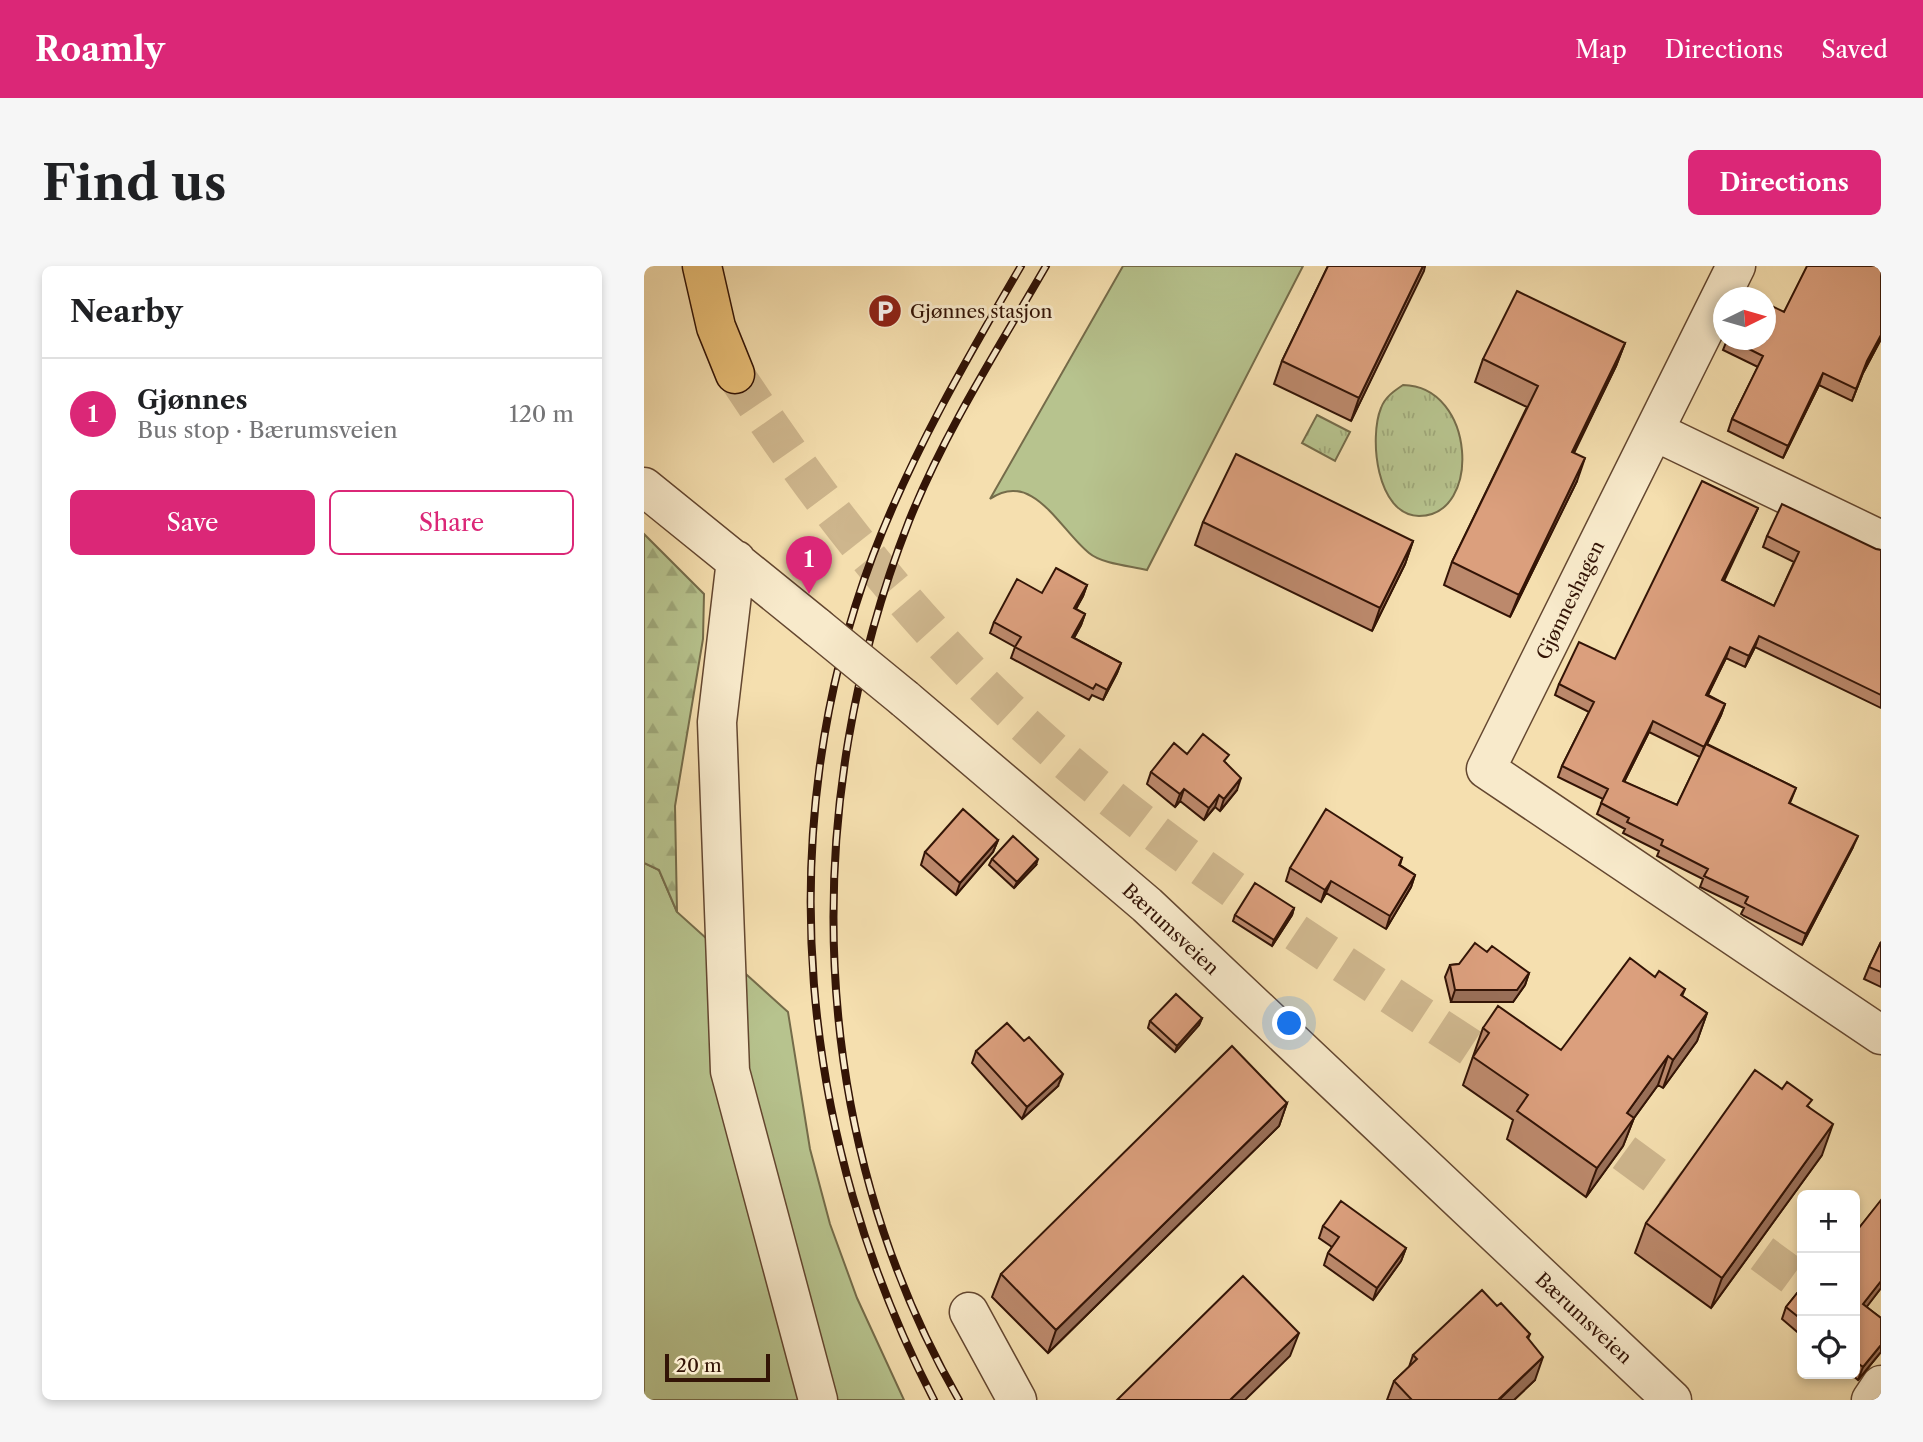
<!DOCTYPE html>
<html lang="en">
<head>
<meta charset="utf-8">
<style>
  :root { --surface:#fff; --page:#f6f6f6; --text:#202124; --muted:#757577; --line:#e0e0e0; --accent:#db2777 }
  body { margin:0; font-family:"Libre Caslon Text",serif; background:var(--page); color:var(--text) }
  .controls { position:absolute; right:21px; bottom:21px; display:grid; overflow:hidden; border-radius:10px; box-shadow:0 4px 10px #0003 }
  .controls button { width:63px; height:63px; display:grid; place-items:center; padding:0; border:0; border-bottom:2px solid var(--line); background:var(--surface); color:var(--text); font:35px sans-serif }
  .compass { position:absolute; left:1069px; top:21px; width:63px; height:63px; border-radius:50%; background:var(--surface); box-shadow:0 4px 10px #0003; rotate:85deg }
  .scale { position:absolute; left:21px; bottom:18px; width:105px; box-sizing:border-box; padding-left:7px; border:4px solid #331406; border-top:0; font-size:19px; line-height:24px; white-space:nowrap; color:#331406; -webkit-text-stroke:5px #f8eacb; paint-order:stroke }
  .you { position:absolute; left:646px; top:758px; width:24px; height:24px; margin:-18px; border:5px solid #fff; border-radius:50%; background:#1a73e8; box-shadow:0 0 0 10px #1a73e833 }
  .badge { display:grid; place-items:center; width:46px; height:46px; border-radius:50%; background:var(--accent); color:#fff; font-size:23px; font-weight:700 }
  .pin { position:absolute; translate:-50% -58px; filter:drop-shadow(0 2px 4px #0008) }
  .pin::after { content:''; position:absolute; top:37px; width:24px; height:21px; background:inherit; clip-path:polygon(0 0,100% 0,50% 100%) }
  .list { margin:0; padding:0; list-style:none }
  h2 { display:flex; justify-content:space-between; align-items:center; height:91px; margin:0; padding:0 28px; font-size:30px }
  h2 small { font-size:23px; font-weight:400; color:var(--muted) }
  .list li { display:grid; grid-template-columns:46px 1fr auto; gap:21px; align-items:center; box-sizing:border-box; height:112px; padding:0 28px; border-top:2px solid var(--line) }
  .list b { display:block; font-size:26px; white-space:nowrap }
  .list p { margin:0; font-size:23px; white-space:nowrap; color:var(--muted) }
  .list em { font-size:23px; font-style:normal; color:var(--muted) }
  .actions { display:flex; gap:14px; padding:21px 28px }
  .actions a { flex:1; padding:16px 0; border:2px solid var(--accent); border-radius:10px; text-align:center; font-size:24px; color:var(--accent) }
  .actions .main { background:var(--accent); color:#fff }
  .icon { flex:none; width:38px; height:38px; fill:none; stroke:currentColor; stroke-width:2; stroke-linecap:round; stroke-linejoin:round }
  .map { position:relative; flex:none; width:1237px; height:1134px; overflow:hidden; border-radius:10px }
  header { display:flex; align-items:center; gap:42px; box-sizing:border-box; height:98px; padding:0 35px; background:var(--accent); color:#fff }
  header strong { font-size:33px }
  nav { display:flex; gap:38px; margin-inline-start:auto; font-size:24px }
  .intro { display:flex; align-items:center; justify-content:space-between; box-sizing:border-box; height:168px; padding:0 42px }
  h1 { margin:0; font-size:49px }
  .button { padding:18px 32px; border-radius:10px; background:var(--accent); color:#fff; font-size:24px; font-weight:700 }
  main { display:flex; gap:42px; padding:0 42px }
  aside { flex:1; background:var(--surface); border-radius:10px; box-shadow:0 4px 10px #0003 }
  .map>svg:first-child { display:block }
  .green { fill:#b7c38e; stroke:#756c4a; stroke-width:2 }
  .forest { fill:url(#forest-firs); stroke:#756c4a; stroke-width:2 }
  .park { fill:url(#park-tufts); stroke:#756c4a; stroke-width:2 }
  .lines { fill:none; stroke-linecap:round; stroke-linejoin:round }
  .major-tunnel { stroke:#ceb68d; stroke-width:38; stroke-dasharray:38 19; stroke-linecap:butt }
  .minor-casing { stroke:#644730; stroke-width:41 }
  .major-casing { stroke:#331406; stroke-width:41 }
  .minor { stroke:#f8eacb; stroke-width:38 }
  .major { stroke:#eac078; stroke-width:38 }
  .rail-casing { stroke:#331406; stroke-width:8 }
  .rail { stroke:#f8eacb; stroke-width:5; stroke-dasharray:16; stroke-linecap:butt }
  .minor-bridge-casing { stroke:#644730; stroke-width:41; stroke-linecap:butt }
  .minor-bridge { stroke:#f8eacb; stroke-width:38 }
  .wall { fill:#bc896c; stroke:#331406; stroke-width:2; fill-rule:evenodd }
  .shaded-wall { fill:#996f58; stroke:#331406; stroke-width:2 }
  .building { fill:#db9f7d; stroke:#331406; stroke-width:2 }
  .labels { text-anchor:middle; stroke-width:6; stroke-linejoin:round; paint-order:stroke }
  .poi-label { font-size:19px; fill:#331406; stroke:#f8eacb; text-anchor:start }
  .street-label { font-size:19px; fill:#331406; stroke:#f8eacb }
</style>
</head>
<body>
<header>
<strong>Roamly</strong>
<nav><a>Map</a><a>Directions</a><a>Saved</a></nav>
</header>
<div class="intro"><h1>Find us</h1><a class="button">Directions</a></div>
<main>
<aside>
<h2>Nearby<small></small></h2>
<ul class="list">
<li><span class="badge">1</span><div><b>Gjønnes</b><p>Bus stop · Bærumsveien</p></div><em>120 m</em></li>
</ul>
<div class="actions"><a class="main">Save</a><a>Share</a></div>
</aside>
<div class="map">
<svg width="1237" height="1134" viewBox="0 0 1237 1134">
  <defs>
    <pattern id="forest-firs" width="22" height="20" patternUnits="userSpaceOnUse" patternTransform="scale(1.75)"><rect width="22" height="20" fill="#b7c38e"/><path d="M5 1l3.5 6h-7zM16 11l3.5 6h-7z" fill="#9ea779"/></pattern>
    <pattern id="park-tufts" width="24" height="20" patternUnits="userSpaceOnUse" patternTransform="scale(1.75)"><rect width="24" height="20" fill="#b7c38e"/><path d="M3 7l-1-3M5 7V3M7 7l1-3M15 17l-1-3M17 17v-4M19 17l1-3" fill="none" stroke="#9ea779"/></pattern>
  </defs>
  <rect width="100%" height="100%" fill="#f5dfaf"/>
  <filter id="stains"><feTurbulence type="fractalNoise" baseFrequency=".00286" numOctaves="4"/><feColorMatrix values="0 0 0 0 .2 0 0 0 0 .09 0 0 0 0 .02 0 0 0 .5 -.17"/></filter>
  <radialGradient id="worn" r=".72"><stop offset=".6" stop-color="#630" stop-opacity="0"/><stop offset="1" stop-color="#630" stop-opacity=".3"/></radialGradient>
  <path class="green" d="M479,0H659L503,304C487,300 458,298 445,287C416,264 389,203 346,233Z
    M0,597L15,604L33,646L144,746L166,883L186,958L213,1032L260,1134H0Z"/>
  <path class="forest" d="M0,268L60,328L59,373L31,540L33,646L15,604L0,597Z"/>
  <path class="park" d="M759,119C832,120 838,250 775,250C732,249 725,171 737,142C741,131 750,125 759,119Z
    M673,149L706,166L691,195L658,177Z"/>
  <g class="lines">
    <path class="major-tunnel" d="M91,108C176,236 266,353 380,458C529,595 707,701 875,814
      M934,853L1158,1017"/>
    <g class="minor-casing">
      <path id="minor" d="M1092,0L842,503L1237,769
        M1010,165L1237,274
        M0,221L173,361
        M92,294L73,456L86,805L174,1134
        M261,433L503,639L1028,1134
        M325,1046L373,1134
        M1227,1134L1237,1119"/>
    </g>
    <g class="major-casing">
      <path id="major" d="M58,0L72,61L91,108"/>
    </g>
    <use href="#minor" class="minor"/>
    <use href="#major" class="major"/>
    <g class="rail-casing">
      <path id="rail" d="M290,1134C155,874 125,565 229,289C268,187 322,94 377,0
        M315,1134C161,867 154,538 265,255C301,165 354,83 402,0"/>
    </g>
    <use href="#rail" class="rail"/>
    <g class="minor-bridge-casing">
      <path id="minor-bridge" d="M173,361L261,433"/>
    </g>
    <use href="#minor-bridge" class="minor-bridge"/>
  </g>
  <path class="wall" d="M684,0H781L707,155L630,118L638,95Z
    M1237,0V73L1219,107L1208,135L1175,119L1139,192L1084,165L1088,153L1114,101L1079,84L1083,74H1122L1140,46Z
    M981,77L972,100L930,187L933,215L866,351L800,319L808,296L883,141L831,116L839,93Z
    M1114,242L1109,253L1080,315L1130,340L1150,296L1119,281L1123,270L1237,284V442L1111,381L1101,401L1082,392L1064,429L1081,438L1077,449L1063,478L1152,522L1146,537L1209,581L1158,679L1100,650L1097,648L1100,642L1056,621L1059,613L1013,590L1015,585L979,567L981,563L953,548L959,533L914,511L918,500L945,446L911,429L915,418L971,393ZM1005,466L1056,491L1033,539L980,516Z
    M559,256L769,275L761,298L728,365L551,279Z
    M443,319L439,330L432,343L441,348L437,359L430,372L477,397L473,407L459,434L448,429L445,434L367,392L371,381L346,367L350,356L398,327Z
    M543,488L582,497L593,524L576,545L571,541L560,554L536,535L531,541L503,518L507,506Z
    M354,574L349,586L312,629L277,599L281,586Z
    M758,592L756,599L771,609L767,621L742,663L682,627L677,636L642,615L646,602Z
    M348,593L392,599L370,622L345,599Z
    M650,642L648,649L628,680L589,655L591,649Z
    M1237,676V721L1220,713L1225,701Z
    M843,686L885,707L881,719L869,736H807L801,711L806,699L815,698Z
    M1011,711L1041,723L1038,730L1063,747L1053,775L1019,822L1014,819L990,852L979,880L942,931L863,873L869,854L819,819L839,762L917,784Z
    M558,752L555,759L531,786L504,762L506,755Z
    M332,785L414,820L378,853L328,797Z
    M1138,823L1165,841L1178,889L1067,1042L991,987L1002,957Z
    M643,837L635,860L404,1087L348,1031L357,1008Z
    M1237,935V1022L1222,1041L1237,1052V1086L1214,1114L1207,1108H1211V967Z
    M679,960L762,982L757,995L729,1034L680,999L684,987L688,981L675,972Z
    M1158,1021V1070L1138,1053L1142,1041Z
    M853,1040L886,1068L884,1073L891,1114L870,1134H743L750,1115L765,1101L769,1089Z"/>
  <path class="shaded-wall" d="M779,0H781L780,5L707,155L715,132Z
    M1237,69V73L1219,107L1208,135L1223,95Z
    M981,77L972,100L919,208L928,186Z
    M1179,107L1175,119L1139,192L1144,180Z
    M941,192L933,215L866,351L875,329Z
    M1114,242L1109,253L1074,325L1078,314Z
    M769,275L761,298L728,365L736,342Z
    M443,319L439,330L426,353L430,342Z
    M441,348L437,359L424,382L428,371Z
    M1115,370L1111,381L1101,401L1105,390Z
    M1086,381L1082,392L1058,440L1062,429Z
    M477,397L473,407L459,434L463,424Z
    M1081,438L1077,449L1056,492L1060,481Z
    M1009,455L1005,466L975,526L979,515Z
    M597,512L593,524L576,545L580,533Z
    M540,523L536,535L531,541L536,528Z
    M575,529L571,541L560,554L565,542Z
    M1214,570L1209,581L1158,679L1162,668Z
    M354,574L349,586L312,629L316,617Z
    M394,593L392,599L370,622L373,616Z
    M771,609L767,621L742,663L746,650Z
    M687,615L682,627L677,636L681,624Z
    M650,642L648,649L628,680L630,674Z
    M885,707L881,719L869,736H807L811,724Z
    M1063,747L1053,775L1019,822L1029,794Z
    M558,752L555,759L531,786L533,780Z
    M1024,790L1014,819L990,852L979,880L942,931L953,902L983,847Z
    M419,808L414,820L378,853L383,841Z
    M643,837L635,860L404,1087L412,1064Z
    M1189,858L1178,889L1067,1042L1078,1012Z
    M762,982L757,995L729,1034L733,1022Z
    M1237,1015V1022L1215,1051L1219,1038Z
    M655,1067L646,1090L601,1134H586Z
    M1237,1079V1086L1214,1114L1219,1101Z
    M899,1091L891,1114L870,1134H855Z"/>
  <path class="building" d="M684,0H779L715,132L638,95Z
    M1163,0H1237V69L1223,95L1212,123L1179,107L1144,180L1088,153L1119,90L1087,74H1122V37L1140,46Z
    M873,25L981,77L928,186L941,192L875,329L808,296L894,120L839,93Z
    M592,188L769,275L736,342L559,256Z
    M1058,215L1114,242L1078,314L1130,340L1155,286L1123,270L1138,238L1232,283L1237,284V429L1115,370L1105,390L1086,381L1062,429L1081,438L1060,481L1009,455L979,515L1033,539L1062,478L1152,522L1145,537L1214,570L1162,668L1104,639L1101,637L1104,631L1060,610L1064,603L1017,579L1019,574L983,556L985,552L957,537L964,523L918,500L950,436L915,418L935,376L971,393Z
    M412,302L443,319L430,342L441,348L428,371L477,397L463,424L452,418L449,423L371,381L377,371L350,356L373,313L398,327Z
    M559,468L585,489L580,495L597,512L580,533L575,529L565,542L540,523L536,528L507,506L530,477L543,488Z
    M319,543L354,574L316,617L281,586Z
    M682,543L758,592L755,599L771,609L746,650L687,615L681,624L646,602Z
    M369,570L394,593L373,616L348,593Z
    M611,617L650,642L630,674L591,649Z
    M1237,676V706L1225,701Z
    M831,677L843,686L848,680L885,707L873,724H811L806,699L815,698Z
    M986,692L1011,711L1015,705L1041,723L1037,729L1063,747L1029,794L1024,790L983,847L990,852L953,902L873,845L884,829L829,791L845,767L839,762L854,740L917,784Z
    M532,728L558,752L533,780L506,755Z
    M363,757L380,775L385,771L419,808L383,841L332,785Z
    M588,780L643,837L412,1064L357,1008Z
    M1111,804L1138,823L1143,816L1168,834L1163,840L1189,858L1078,1012L1002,957Z
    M1237,934V1015L1219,1038L1237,1052V1079L1219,1101L1211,1095V967Z
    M697,935L762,982L733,1022L684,987L695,971L679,960Z
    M599,1010L655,1067L586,1134H473Z
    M1158,1021V1054L1142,1041Z
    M838,1024L853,1040L857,1037L886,1068L883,1071L899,1091L855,1133L856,1134H768L750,1115L773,1093L769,1089Z"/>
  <defs>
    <g id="parking-disc" transform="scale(1.75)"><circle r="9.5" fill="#8f2418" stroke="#f8eacb"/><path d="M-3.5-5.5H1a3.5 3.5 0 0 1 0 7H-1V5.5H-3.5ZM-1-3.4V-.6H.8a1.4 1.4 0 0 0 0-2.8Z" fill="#fff"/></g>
  </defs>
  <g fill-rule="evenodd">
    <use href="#parking-disc" x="241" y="45"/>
  </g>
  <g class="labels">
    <g class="poi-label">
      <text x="266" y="52">Gjønnes stasjon</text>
    </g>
    <g class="street-label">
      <text transform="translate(926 334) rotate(-64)" y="7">Gjønneshagen</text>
      <text transform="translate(527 663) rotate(43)" y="7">Bærumsveien</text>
      <text transform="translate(940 1052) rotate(43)" y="7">Bærumsveien</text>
    </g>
  </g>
  <rect width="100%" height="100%" filter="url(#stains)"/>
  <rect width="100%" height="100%" fill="url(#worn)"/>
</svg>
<div class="controls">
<button>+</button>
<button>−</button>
<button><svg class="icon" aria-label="locate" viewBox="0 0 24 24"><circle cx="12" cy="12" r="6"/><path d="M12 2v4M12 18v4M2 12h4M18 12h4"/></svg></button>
</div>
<svg class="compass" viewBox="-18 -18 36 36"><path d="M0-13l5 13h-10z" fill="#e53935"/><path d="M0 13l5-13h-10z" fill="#757577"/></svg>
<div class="scale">20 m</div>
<div class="you"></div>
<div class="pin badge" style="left:165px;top:328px">1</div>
</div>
</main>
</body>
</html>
